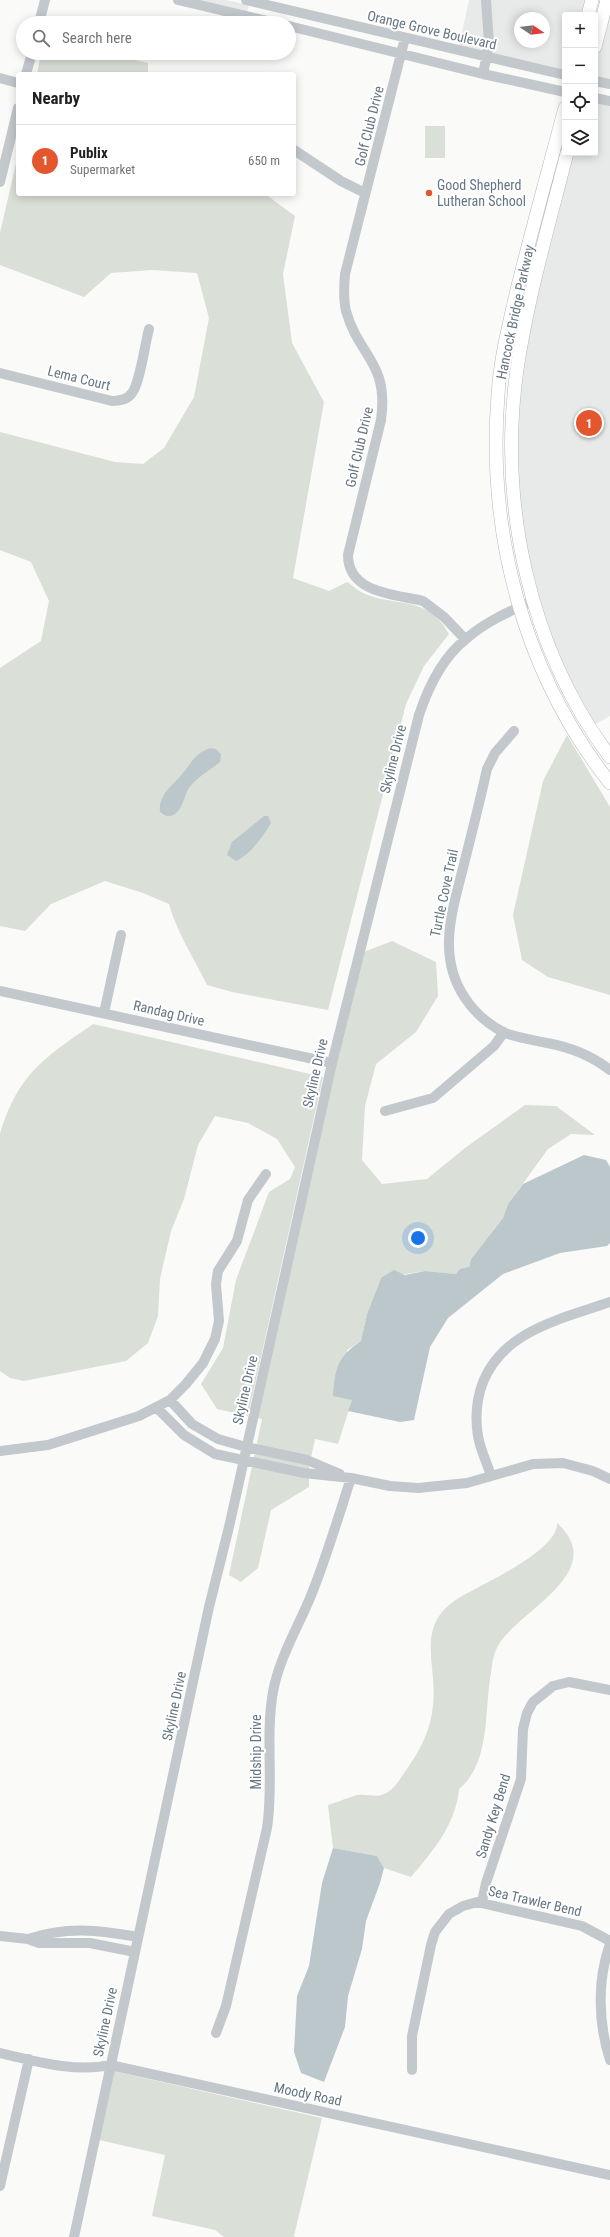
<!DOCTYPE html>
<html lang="en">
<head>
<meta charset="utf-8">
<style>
  :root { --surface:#fff; --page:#f6f6f6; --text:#202124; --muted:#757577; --line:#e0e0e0; --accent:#e4572e }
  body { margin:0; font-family:"Roboto Condensed",sans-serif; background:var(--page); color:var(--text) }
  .controls { position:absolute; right:12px; top:12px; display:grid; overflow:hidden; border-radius:4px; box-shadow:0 2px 10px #0003 }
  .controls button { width:36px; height:36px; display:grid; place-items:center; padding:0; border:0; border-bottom:1px solid var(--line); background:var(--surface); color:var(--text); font:20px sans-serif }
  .compass { position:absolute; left:514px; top:12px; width:36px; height:36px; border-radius:50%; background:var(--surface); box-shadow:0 2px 10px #0003; rotate:103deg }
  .you { position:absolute; left:418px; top:1238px; width:14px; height:14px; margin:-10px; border:3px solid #fff; border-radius:50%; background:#1a73e8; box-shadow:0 0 0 6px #1a73e833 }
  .badge { display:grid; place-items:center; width:26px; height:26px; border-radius:50%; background:var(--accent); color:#fff; font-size:13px; font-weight:700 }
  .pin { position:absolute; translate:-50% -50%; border:2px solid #fff; box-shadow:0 1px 4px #0006 }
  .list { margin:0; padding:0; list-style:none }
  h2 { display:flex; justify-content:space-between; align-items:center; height:52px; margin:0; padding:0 16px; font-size:17px }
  h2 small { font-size:13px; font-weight:400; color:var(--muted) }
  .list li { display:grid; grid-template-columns:26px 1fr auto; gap:12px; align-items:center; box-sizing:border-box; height:72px; padding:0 16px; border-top:1px solid var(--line) }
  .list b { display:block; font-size:15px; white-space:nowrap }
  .list p { margin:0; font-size:13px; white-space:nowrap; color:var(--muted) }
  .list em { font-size:13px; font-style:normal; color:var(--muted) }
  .icon { flex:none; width:22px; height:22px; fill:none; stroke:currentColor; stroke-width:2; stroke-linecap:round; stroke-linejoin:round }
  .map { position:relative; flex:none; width:610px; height:2237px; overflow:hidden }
  .search { position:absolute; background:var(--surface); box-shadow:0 2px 10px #0003; left:16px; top:16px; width:280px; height:44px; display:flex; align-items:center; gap:10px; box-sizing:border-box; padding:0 14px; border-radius:22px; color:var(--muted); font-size:15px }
  .panel { position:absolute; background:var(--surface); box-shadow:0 2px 10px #0003; left:16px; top:72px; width:280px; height:124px; border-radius:4px }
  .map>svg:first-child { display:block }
  .built { fill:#e8e9e9; fill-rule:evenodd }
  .green { fill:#dadfd7 }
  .water { fill:#bbc7cb }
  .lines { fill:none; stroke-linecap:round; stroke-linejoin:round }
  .major-casing { stroke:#b5babe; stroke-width:14 }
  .minor { stroke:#c3c8cc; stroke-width:10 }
  .major { stroke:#fff; stroke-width:13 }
  .poi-dot { fill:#e4572e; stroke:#fff; stroke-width:1.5 }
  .labels { text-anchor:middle; stroke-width:4; stroke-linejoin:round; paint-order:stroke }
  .street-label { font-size:14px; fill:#657683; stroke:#fff }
  .poi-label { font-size:14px; fill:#657683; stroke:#fff; text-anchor:start }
</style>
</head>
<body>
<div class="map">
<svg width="610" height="2237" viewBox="0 0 610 2237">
  <rect width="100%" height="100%" fill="#fafaf8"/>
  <path class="built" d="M198,0H226L249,5L247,12Z
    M469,0H586L583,15H565V70L459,46ZM520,18H544V42H520Z
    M610,8V80L595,76V67Z
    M595,103L610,106V716L594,725L570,685L543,618L526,546L518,480V411L526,345L551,234L572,153H595Z"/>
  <path class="green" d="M41,53H106L148,63V74H37Z
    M425,126H445V158H425Z
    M18,155V194H265L295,216L283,274L292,343L324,402L293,578L329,591L347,582C352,585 357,590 363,593C396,608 427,594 449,634L424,666L406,704L328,1010L232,992L207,985C194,958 177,933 169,904L143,893L105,881L51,904L25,931L0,926V668L41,641L49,601L31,562L0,550V432L115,462L143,464L164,448L194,397L209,318L197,273L152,270L111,273L84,297L0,265V233Z
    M567,735L610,807V995L548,977L522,960L513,915L543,781Z
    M392,941L436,962L438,996L416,1032L376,1064L365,1106L362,1160L382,1184L427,1179L465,1148L525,1105L556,1106L595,1135L571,1134L548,1149L508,1204L503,1218L471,1259L469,1267L456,1274L425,1271L381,1278L367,1314L361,1341L347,1350L352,1400L338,1444L315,1439L309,1467V1487L271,1510L258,1568L241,1582L229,1575L262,1419L258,1418L336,1064L364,952Z
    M93,1024L323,1077L248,1416L217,1409L201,1384L223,1348L236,1280L269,1192L290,1179L295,1167L277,1139L248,1123L215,1116L198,1145L184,1199L171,1231L160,1279L158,1316L148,1343L126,1361L24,1381L10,1378L0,1371V1134C18,1074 44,1058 93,1024Z
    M557,1523C610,1571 521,1609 499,1644C494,1652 492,1663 491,1673C484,1710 491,1763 459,1789C456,1824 433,1851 411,1877L384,1868L377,1856L333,1848L328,1805C336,1803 354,1795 359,1795C371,1794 377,1799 388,1792C397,1786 403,1774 409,1766C422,1747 431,1728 433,1705C438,1666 414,1627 457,1599C479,1585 558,1552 557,1523Z
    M113,2071L322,2118L294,2236L296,2237H224L215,2230L152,2216L165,2155L99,2140Z"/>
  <path class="water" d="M210,748L216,749L221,754L220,762C209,771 197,777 189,788C184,795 183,808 176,813C170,818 166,817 160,812C158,795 173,785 183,773C189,766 192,759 199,754C202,751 206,750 210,748Z
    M264,816H268L271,823C264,835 249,856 236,861L227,855L232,842Z
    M584,1155L606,1160L610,1167V1243L607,1246L560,1253L503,1274L448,1318L430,1347L414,1420L400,1422L348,1411L352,1400L333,1396C335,1369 337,1357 361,1341L367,1314L381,1278L394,1270L405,1275L425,1271L456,1274L460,1269L469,1267L471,1259L503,1218L508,1204L523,1184Z
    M333,1848L377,1856L384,1868L380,1883L366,1921L362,1949L348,1996L345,2027L324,2082L301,2073L294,2052L297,1996L309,1966L322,1883Z"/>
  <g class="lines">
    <g class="major-casing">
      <path id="major" d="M588,15L592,0
        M595,47L607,0
        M565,108C549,168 532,229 517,290C509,325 500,360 498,395C487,534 524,674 610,783
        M567,153C549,224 528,296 517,369C498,504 529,648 610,757"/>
    </g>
    <path class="minor" d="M178,0L276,23
      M246,0L565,75
      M39,23L45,0
      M289,26L483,74L565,92
      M405,38L345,274C344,286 343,299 346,311C359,357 389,362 381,420L348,555C348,593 394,594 423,601L444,617L465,639
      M26,74L32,53
      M483,74L489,44L486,0
      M0,78L18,83
      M595,81L610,84
      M595,98L610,101
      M294,150L341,181L365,193
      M0,182L18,108
      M0,373L112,401C120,401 127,400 132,393C140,383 145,343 149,329
      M514,731L495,753L487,769C480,801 472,832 464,864C453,909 436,955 465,998C475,1013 489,1025 505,1033C519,1038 533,1040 547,1043C569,1047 592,1056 610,1070
      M0,991L332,1063
      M104,1013L121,935
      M385,1111L433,1098L494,1046L504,1032
      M170,1400L192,1424L218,1439L246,1447L307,1460L340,1474
      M157,1408L184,1435L215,1454L304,1473L351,1478L390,1486L418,1488L467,1483L533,1464L563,1463L593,1471L610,1479
      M0,1451L48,1445L139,1416L170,1400L186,1384L203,1363L215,1339L219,1321L216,1284L218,1271L237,1241L248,1200L266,1174
      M491,1476C487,1463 480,1449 478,1436C475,1418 477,1398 483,1382C504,1330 562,1319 610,1302
      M482,1902L486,1883L521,1779L523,1729L527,1713L533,1702L553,1686L569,1682L610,1690
      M0,1936L28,1939L39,1943H90L135,1952
      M28,1939C68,1926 98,1930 138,1937
      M610,1944C597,1981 598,2022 610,2060
      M216,2033L226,2006L267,1828C274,1783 265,1737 273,1692C280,1654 301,1623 314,1588C328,1552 339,1515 351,1478
      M0,2053C35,2061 75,2073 110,2065L610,2175
      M412,2070V2036L431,1945L435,1932L449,1914L463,1906L477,1902L582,1926L610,1941
      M0,2186L29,2059
      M74,2237L209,1607L229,1527L332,1063L419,715C428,688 443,657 466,639C485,622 510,611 533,601"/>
    <use href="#major" class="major"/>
  </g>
  <circle class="poi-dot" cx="429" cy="193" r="4"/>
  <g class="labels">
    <g class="street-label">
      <text transform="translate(432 30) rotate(13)" y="5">Orange Grove Boulevard</text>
      <text transform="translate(369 126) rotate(-76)" y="5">Golf Club Drive</text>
      <text transform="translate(515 312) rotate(-78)" y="5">Hancock Bridge Parkway</text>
      <text transform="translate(79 378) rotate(14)" y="5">Lema Court</text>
      <text transform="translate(359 447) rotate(-77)" y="5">Golf Club Drive</text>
      <text transform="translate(393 759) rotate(-76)" y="5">Skyline Drive</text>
      <text transform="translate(444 893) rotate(-78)" y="5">Turtle Cove Trail</text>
      <text transform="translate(169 1013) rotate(13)" y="5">Randag Drive</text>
      <text transform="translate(315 1073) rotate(-77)" y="5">Skyline Drive</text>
      <text transform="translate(245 1390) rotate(-77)" y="5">Skyline Drive</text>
      <text transform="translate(174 1706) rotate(-78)" y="5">Skyline Drive</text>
      <text transform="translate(256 1752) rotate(-90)" y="5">Midship Drive</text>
      <text transform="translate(493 1816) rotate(-73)" y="5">Sandy Key Bend</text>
      <text transform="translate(535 1901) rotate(13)" y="5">Sea Trawler Bend</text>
      <text transform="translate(105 2022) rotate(-78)" y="5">Skyline Drive</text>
      <text transform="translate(308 2094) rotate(12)" y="5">Moody Road</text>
    </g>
    <g class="poi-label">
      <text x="437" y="190">Good Shepherd<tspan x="437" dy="16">Lutheran School</tspan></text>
    </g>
  </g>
</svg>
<div class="controls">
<button>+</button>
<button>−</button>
<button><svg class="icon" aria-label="locate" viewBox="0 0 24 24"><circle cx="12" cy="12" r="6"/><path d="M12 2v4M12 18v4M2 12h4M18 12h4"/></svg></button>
<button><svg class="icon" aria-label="layers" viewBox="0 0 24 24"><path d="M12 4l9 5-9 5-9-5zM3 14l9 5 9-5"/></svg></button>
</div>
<svg class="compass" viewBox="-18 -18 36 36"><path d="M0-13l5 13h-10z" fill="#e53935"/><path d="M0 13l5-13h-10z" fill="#757577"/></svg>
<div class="you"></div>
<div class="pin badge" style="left:589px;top:423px">1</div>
<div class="search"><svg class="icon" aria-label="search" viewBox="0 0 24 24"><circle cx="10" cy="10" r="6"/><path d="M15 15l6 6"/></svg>Search here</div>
<section class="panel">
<h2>Nearby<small></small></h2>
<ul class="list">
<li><span class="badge">1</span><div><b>Publix</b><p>Supermarket</p></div><em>650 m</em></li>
</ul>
</section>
</div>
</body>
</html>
